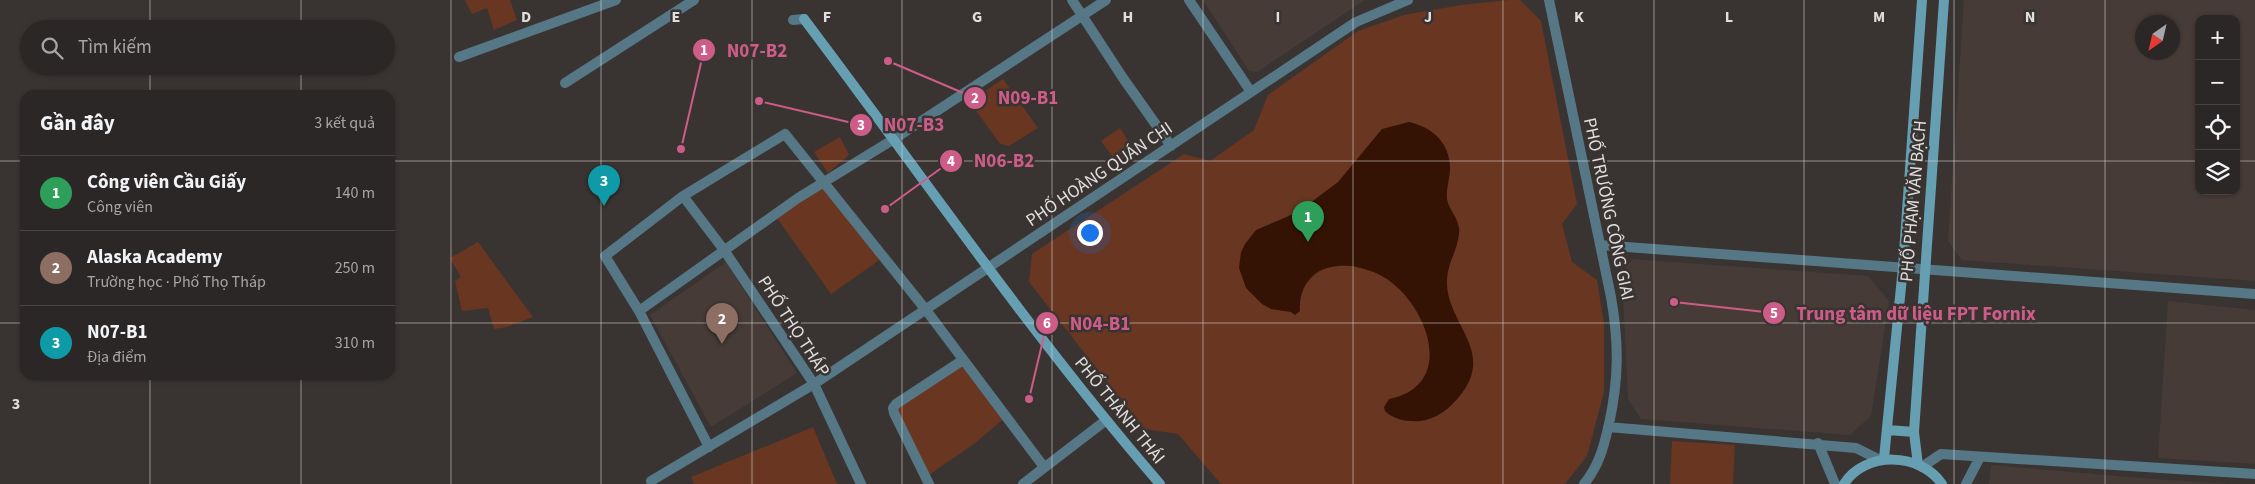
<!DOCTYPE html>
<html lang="vi">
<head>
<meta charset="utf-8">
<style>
  :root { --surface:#2b2726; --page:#373332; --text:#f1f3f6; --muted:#a6a5a7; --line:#474443; --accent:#13cafb }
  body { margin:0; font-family:"Source Sans 3",sans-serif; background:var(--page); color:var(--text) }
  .controls { position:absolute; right:15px; top:15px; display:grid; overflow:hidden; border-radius:10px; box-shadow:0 1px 4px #0004 }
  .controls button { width:45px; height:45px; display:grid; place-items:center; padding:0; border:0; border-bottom:1px solid var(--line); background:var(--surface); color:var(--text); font:25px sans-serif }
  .compass { position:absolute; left:2135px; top:15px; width:45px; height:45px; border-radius:50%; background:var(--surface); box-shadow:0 1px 4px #0004; rotate:214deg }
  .you { position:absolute; left:1089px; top:232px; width:18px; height:18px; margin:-12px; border:4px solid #fff; border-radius:50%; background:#1a73e8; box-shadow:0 0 0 8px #1a73e833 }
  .badge { display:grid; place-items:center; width:32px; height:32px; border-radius:50%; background:var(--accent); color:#fff; font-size:16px; font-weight:700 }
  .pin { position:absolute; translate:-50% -41px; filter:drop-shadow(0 1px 2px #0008) }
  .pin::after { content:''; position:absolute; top:26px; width:18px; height:15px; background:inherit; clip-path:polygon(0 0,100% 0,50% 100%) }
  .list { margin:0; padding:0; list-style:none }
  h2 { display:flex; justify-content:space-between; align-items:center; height:65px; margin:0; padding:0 20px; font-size:21px }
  h2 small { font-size:16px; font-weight:400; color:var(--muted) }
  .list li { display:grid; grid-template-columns:32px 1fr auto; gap:15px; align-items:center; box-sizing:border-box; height:75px; padding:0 20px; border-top:1px solid var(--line) }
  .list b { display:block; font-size:19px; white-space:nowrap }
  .list p { margin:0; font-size:16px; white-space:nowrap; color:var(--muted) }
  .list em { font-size:16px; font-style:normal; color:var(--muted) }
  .icon { flex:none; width:28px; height:28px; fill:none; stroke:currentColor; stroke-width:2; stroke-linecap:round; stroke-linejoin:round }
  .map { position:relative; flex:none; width:2255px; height:484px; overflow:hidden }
  .search { position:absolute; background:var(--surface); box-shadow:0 1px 4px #0004; left:20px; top:20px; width:375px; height:55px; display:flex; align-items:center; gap:12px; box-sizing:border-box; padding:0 18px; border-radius:28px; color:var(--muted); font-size:19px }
  .panel { position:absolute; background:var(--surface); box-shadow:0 1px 4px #0004; left:20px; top:90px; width:375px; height:290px; border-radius:15px }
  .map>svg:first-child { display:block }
  .built { fill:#463b36; fill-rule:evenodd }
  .green { fill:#683621 }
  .water { fill:#341305 }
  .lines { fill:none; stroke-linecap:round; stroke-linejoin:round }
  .street { stroke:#567886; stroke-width:10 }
  .secondary { stroke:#669eb2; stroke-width:10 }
  .grid { fill:none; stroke:#e1dedd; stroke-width:1; stroke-opacity:0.55 }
  .labels { text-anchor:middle; stroke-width:5; stroke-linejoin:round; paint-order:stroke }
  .street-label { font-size:18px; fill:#e1dedd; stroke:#393432 }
  .grid-label { font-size:16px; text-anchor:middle; font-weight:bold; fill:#e1dedd; stroke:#393432; stroke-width:5; stroke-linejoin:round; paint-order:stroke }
  .leader { fill:none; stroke:#cd5d88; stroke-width:2 }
  .callout-dot { fill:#cd5d88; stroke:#393432; stroke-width:2 }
  .mark-label { font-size:15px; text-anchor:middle; font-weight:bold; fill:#fff }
  .callout-label { font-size:19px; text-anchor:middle; font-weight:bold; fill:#cd5d88; stroke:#393432; stroke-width:5; stroke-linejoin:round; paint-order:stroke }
</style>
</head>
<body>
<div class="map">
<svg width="2255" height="484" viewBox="0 0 2255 484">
  <rect width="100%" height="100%" fill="#393432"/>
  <path class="built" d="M1203,0H1365L1257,72L1249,71Z
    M1964,0H2255V281L1962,260L1948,241ZM2199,19H2236V191H2199ZM2142,22H2172V52H2142Z
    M1632,259L1868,276L1889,301L1871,416L1850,435L1641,419L1628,399L1622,273Z
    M726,262L797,373L711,427L650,315Z
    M2168,301L2255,310V464L2158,458Z
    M1991,465L2153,479L2230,484H1989Z"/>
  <path class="green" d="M465,0H510L517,20L494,30L487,8L472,14Z
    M1509,0H1520L1541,21L1577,204L1562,224L1572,262L1597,280L1604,324V392L1587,456L1565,484H1221L1178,434L1144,429L1029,282L1032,254L1184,154L1210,161L1254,130L1268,95L1358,31L1404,15L1461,5Z
    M1003,79L1038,128L1009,146L1000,144L974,108L976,97Z
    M1120,128L1135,151L1117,163L1101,141Z
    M840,137L849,155L828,173L814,152Z
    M825,183L884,257L831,294L774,214Z
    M478,242L533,317L507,327L494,329L488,308L462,311L455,281L461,277L450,258Z
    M963,360L1006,417L975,443L926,477L894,413L896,404Z
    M813,427L837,484H694L691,477Z
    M1672,441L1735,445L1733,484H1670Z"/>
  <path class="water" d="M1409,122C1432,127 1450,143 1450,168C1450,179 1446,188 1447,199C1449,211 1461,220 1459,234C1457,253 1446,264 1447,285C1449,326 1497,353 1458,398C1448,410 1436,419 1420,421C1408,422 1394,420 1385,411L1384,407L1389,399C1457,385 1428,307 1387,279C1376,272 1364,268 1351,266C1339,265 1326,266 1315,274C1303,284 1299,297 1300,311L1295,315L1291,312L1271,309L1262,304L1246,288L1239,268L1241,252L1245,244L1256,230L1298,212L1338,182L1382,129Z"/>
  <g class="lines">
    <path class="street" d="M1072,0L1123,78L1171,146
      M1189,0L1251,92
      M1549,0L1611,297C1619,343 1619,378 1609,424C1604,446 1599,466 1584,484
      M793,20L804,19
      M459,57L616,0
      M565,83L694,0
      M683,196L724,250L814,384L861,484
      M1600,245L2255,294
      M639,311L798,198L894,139L1106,0
      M1608,427L1856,448L1880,460
      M1818,443L1835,484
      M709,447L639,311L605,256L683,196L785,134L926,310L1044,467
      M1922,467L1941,454L2255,474
      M651,481L814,384L1338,34L1356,22L1408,0
      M929,484L894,413L893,408L896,404L963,360
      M1023,484L1105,421
      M1966,484L1980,457"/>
    <path class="secondary" d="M804,19C922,175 1032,336 1160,484
      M1888,430L1914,432
      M1884,458L1903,267L1922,0
      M1918,465L1914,432L1944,0
      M1844,484C1865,451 1920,452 1942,484"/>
  </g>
  <path class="grid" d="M150,0V29M301,0V29M451,0V484M601,0V484M752,0V484M902,0V484M1052,0V484M1203,0V484M1353,0V484M1503,0V484M1654,0V484M1804,0V484M1954,0V484M2105,0V484M150,66V95M301,66V95M0,161H25M390,161H2199M2236,161H2255M0,323H25M390,323H2255M150,375V484M301,375V484"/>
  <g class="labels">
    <g class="street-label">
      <text transform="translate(1099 174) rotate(-34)" y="6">PHỐ HOÀNG QUÁN CHI</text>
      <text transform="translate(1913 201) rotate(-85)" y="6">PHỐ PHẠM VĂN BẠCH</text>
      <text transform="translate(1609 209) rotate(78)" y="6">PHỐ TRƯƠNG CÔNG GIAI</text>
      <text transform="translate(794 326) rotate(57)" y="6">PHỐ THỌ THÁP</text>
      <text transform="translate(1120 410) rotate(51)" y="6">PHỐ THÀNH THÁI</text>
    </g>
  </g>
  <g class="grid-label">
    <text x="526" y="22">D</text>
    <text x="676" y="22">E</text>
    <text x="827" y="22">F</text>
    <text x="977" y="22">G</text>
    <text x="1128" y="22">H</text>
    <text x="1278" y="22">I</text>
    <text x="1428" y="22">J</text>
    <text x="1579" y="22">K</text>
    <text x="1729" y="22">L</text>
    <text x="1879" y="22">M</text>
    <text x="2030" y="22">N</text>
    <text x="16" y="409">3</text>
  </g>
  <path class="leader" d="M681 149L704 50M888 61L975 98M759 101L861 125M885 209L951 161M1674 302L1774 313M1029 399L1047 323"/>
  <g class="callout-dot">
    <circle cx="681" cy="149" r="5"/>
    <circle cx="888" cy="61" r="5"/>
    <circle cx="759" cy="101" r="5"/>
    <circle cx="885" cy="209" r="5"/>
    <circle cx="1674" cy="302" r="5"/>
    <circle cx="1029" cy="399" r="5"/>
    <circle cx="704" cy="50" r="12"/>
    <circle cx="975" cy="98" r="12"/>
    <circle cx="861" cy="125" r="12"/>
    <circle cx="951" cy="161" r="12"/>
    <circle cx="1774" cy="313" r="12"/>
    <circle cx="1047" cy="323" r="12"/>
  </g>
  <g class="mark-label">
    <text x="704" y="55">1</text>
    <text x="975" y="103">2</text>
    <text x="861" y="130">3</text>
    <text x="951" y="166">4</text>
    <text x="1774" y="318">5</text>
    <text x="1047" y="328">6</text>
  </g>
  <g class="callout-label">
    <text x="757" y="57">N07-B2</text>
    <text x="1028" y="104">N09-B1</text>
    <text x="914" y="131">N07-B3</text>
    <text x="1004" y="167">N06-B2</text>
    <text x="1916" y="320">Trung tâm dữ liệu FPT Fornix</text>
    <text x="1100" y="330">N04-B1</text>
  </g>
</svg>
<div class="controls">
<button>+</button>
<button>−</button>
<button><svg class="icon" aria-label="locate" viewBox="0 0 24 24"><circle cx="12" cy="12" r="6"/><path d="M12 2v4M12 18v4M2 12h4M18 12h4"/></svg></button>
<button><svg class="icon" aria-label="layers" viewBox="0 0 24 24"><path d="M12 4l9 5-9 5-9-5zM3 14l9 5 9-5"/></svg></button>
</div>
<svg class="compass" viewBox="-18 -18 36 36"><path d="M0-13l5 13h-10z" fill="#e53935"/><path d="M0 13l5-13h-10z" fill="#a6a5a7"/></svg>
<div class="you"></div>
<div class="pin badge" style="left:1308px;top:242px;background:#2e9e5b">1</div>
<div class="pin badge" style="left:722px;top:344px;background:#8d6e63">2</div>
<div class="pin badge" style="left:604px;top:206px;background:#0f9aa8">3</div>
<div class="search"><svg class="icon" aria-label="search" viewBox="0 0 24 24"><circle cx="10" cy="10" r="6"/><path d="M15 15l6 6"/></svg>Tìm kiếm</div>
<section class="panel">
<h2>Gần đây<small>3 kết quả</small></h2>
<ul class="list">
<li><span class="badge" style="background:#2e9e5b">1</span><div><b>Công viên Cầu Giấy</b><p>Công viên</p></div><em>140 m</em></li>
<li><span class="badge" style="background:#8d6e63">2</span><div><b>Alaska Academy</b><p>Trường học · Phố Thọ Tháp</p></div><em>250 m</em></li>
<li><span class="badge" style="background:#0f9aa8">3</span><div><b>N07-B1</b><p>Địa điểm</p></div><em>310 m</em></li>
</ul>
</section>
</div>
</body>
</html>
